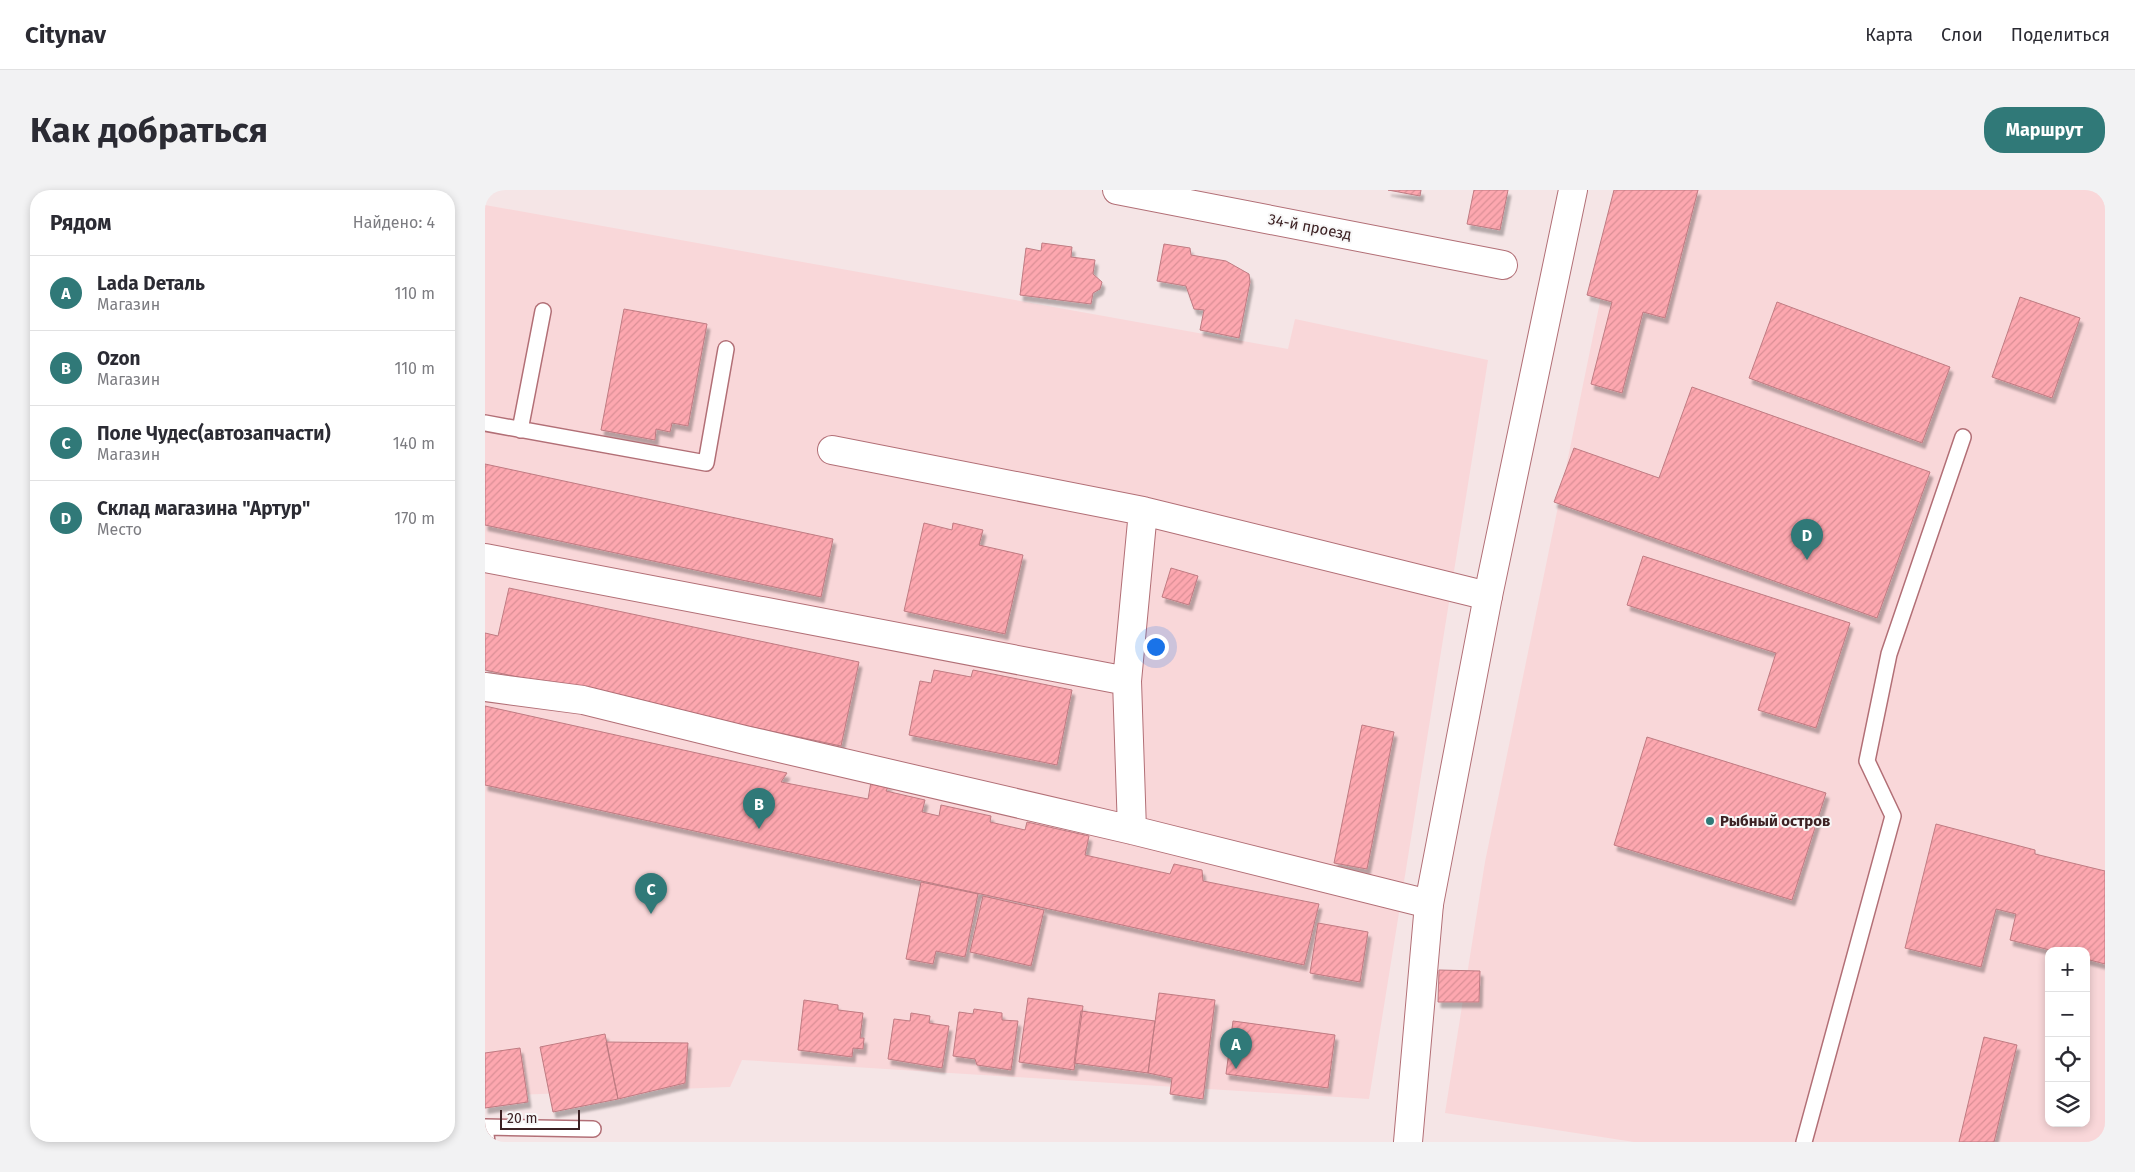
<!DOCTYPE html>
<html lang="ru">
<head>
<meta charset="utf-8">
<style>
  :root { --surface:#fff; --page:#f2f2f3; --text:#2b2b33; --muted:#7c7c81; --line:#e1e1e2; --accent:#307978 }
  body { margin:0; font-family:"Fira Sans",sans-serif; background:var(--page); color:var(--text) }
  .controls { position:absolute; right:15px; bottom:15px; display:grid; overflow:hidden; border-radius:10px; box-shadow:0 2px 8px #0003 }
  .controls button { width:45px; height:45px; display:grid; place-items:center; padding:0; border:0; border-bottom:1px solid var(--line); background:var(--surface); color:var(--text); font:25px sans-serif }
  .scale { position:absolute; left:15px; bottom:12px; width:80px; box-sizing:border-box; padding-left:5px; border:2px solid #3c2123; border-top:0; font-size:14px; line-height:18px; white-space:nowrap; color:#3c2123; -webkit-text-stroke:4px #f7f7f7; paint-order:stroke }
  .you { position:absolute; left:670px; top:456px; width:18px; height:18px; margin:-12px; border:4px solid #fff; border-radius:50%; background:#1a73e8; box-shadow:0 0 0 8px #1a73e833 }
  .badge { display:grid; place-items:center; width:32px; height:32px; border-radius:50%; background:var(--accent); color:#fff; font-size:16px; font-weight:700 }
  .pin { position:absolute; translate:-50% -41px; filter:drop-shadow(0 1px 2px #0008) }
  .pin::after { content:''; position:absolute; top:26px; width:18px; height:15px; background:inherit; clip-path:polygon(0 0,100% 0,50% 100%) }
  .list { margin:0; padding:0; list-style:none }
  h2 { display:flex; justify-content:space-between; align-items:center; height:65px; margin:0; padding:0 20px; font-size:21px }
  h2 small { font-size:16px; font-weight:400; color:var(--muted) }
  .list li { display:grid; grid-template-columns:32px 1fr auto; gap:15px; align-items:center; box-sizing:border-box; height:75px; padding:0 20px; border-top:1px solid var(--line) }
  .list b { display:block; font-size:19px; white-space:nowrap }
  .list p { margin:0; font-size:16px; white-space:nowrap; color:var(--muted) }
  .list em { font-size:16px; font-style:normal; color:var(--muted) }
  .icon { flex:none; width:28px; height:28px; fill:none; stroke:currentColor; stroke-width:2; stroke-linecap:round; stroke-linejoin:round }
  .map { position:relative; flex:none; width:1620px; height:952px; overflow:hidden; border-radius:20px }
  header { display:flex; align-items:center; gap:30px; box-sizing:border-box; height:70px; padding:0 25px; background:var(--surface); border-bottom:1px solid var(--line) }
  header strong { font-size:24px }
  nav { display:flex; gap:28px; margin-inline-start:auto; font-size:18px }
  .intro { display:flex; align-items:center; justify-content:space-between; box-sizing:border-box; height:120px; padding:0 30px }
  h1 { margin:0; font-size:35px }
  .button { padding:12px 22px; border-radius:20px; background:var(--accent); color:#fff; font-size:18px; font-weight:700 }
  main { display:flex; gap:30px; padding:0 30px }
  aside { flex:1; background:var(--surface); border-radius:20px; box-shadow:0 2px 8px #0003 }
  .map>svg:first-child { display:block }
  .built { fill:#f9d7d9; fill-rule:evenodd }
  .building { fill:url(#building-hatch); stroke:#bf7b82; filter:url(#shadow) }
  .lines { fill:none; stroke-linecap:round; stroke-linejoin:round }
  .service-casing { stroke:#b26f76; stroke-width:18 }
  .minor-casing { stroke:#b26f76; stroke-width:30 }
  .tertiary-casing { stroke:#b26f76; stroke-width:30 }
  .service { stroke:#fff; stroke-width:15 }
  .minor { stroke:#fff; stroke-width:28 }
  .tertiary { stroke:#fff; stroke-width:28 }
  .poi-dot { fill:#307978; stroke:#f7f7f7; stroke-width:2 }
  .labels { text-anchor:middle; stroke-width:4; stroke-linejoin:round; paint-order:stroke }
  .street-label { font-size:15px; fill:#3c2123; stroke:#f7f7f7 }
  .poi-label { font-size:15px; font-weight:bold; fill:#3c2123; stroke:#f7f7f7; text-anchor:start }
</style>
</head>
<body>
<header>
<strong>Citynav</strong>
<nav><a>Карта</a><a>Слои</a><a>Поделиться</a></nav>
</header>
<div class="intro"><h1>Как добраться</h1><a class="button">Маршрут</a></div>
<main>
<aside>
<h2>Рядом<small>Найдено: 4</small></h2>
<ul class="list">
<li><span class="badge">A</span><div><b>Lada Dеталь</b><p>Магазин</p></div><em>110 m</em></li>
<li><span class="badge">B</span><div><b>Ozon</b><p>Магазин</p></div><em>110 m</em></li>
<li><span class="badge">C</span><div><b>Поле Чудес(автозапчасти)</b><p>Магазин</p></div><em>140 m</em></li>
<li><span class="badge">D</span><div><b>Склад магазина &quot;Артур&quot;</b><p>Место</p></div><em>170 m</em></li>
</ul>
</aside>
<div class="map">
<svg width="1620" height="952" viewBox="0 0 1620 952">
  <defs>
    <pattern id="building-hatch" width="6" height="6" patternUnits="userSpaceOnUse" patternTransform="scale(1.25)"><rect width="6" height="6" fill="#fda7af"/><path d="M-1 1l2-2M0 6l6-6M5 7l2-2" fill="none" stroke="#da8f96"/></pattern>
    <filter id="shadow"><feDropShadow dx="3" dy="5.5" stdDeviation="1" flood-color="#0004"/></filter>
  </defs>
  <rect width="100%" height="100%" fill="#f5e5e6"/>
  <path class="built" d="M1138,0H1620V952H1149L960,923L1000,672ZM1564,761H1601V933H1564Z
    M0,15L803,159L810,129L1003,170L884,909L257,870L245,897L0,906Z"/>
  <path class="building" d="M903,0H936L935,6Z
    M989,0H1023L1015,40L982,34Z
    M1129,0H1213L1180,128L1158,122L1137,203L1106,194L1127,112L1102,105Z
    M557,53L587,57L586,67L610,70L608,84L617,92L615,99L608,103L606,114L535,105L541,58L556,61Z
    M679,54L705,58L706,65L741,71L764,84L765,92L754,148L715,140L719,120L709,119L701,96L672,91Z
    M1535,107L1595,128L1567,208L1507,187Z
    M1292,112L1465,177L1437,253L1264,188Z
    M139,119L222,134L203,236L187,233L185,242L171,239L170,250L116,240Z
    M1207,197L1445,282L1392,428L1069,312L1089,258L1174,288Z
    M0,274L348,349L336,407L0,335Z
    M439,333L467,340L468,333L498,340L494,355L538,365L520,444L419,421Z
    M1158,366L1365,433L1331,538L1273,520L1291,463L1142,415Z
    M686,378L713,386L704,415L677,407Z
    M24,398L374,472L356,556L0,480V443L13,446Z
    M449,480L486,487L488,480L587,500L572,575L424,545L435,491L446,493Z
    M0,516L302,583L296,592L383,609L386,592L404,595L401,601L440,610L437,622L454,626L456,615L506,626L505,632L540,640L542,632L604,646L600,665L685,684L689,674L717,680L718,691L834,714L819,775L0,595Z
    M877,535L909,542L882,679L849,673Z
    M1162,547L1341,603L1307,710L1129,655Z
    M1451,634L1550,660V664L1620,681V774L1601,769V761H1569L1525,750L1531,724L1511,719L1496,777L1420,758Z
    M436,692L493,704L480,767L451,761L448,774L421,769Z
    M498,706L559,720L546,776L485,762Z
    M833,733L883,742L875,792L825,783Z
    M954,780L995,781L994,812H953Z
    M674,803L730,810L718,909L685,904L687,888L663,883Z
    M543,808L598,816L589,880L534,872Z
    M319,810L353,815V820L378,823L375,848H379L378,859L368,858L367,867L313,860Z
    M489,819L517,823V830L533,831L526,880L492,875L490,869L468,866L474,822L488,824Z
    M596,821L670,831L663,883L589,873Z
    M426,823L445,826L444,833L464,836L457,878L403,869L409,829L425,831Z
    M748,831L850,845L843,898L741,884Z
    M120,844L133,909L68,922L55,857Z
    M1499,847L1532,855L1509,952H1474Z
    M121,852L203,853L200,893L133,909Z
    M35,858L43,912L0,918V863Z"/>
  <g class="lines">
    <g class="service-casing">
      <path id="service" d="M0,233L221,273L241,159
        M35,240L58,121
        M0,937L108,939
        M0,938L2,952
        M1319,952L1408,626L1382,571L1404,464L1478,247"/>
    </g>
    <g class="minor-casing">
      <path id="minor" d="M632,0L1018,75
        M347,260L658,321L1003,406
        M0,368L642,491
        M0,497L98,510L260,550L647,640L944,714
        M647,640L642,491L658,321"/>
    </g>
    <g class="tertiary-casing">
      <path id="tertiary" d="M923,952L944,714L1003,406L1088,0"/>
    </g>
    <use href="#service" class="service"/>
    <use href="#minor" class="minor"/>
    <use href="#tertiary" class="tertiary"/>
  </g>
  <circle class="poi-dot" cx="1225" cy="631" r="5"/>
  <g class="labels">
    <g class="street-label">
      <text transform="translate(825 37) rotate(11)" y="5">34-й проезд</text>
    </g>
    <g class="poi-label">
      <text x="1235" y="636">Рыбный остров</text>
    </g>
  </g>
</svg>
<div class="controls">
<button>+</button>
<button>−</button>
<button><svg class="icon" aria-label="locate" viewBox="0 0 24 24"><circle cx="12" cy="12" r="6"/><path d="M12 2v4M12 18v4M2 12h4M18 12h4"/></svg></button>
<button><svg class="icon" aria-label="layers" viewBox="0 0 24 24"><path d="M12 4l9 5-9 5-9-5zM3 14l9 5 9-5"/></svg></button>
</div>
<div class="scale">20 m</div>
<div class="you"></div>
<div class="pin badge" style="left:751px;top:879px">A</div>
<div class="pin badge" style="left:274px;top:639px">B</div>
<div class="pin badge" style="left:166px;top:724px">C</div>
<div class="pin badge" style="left:1322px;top:370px">D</div>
</div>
</main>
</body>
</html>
